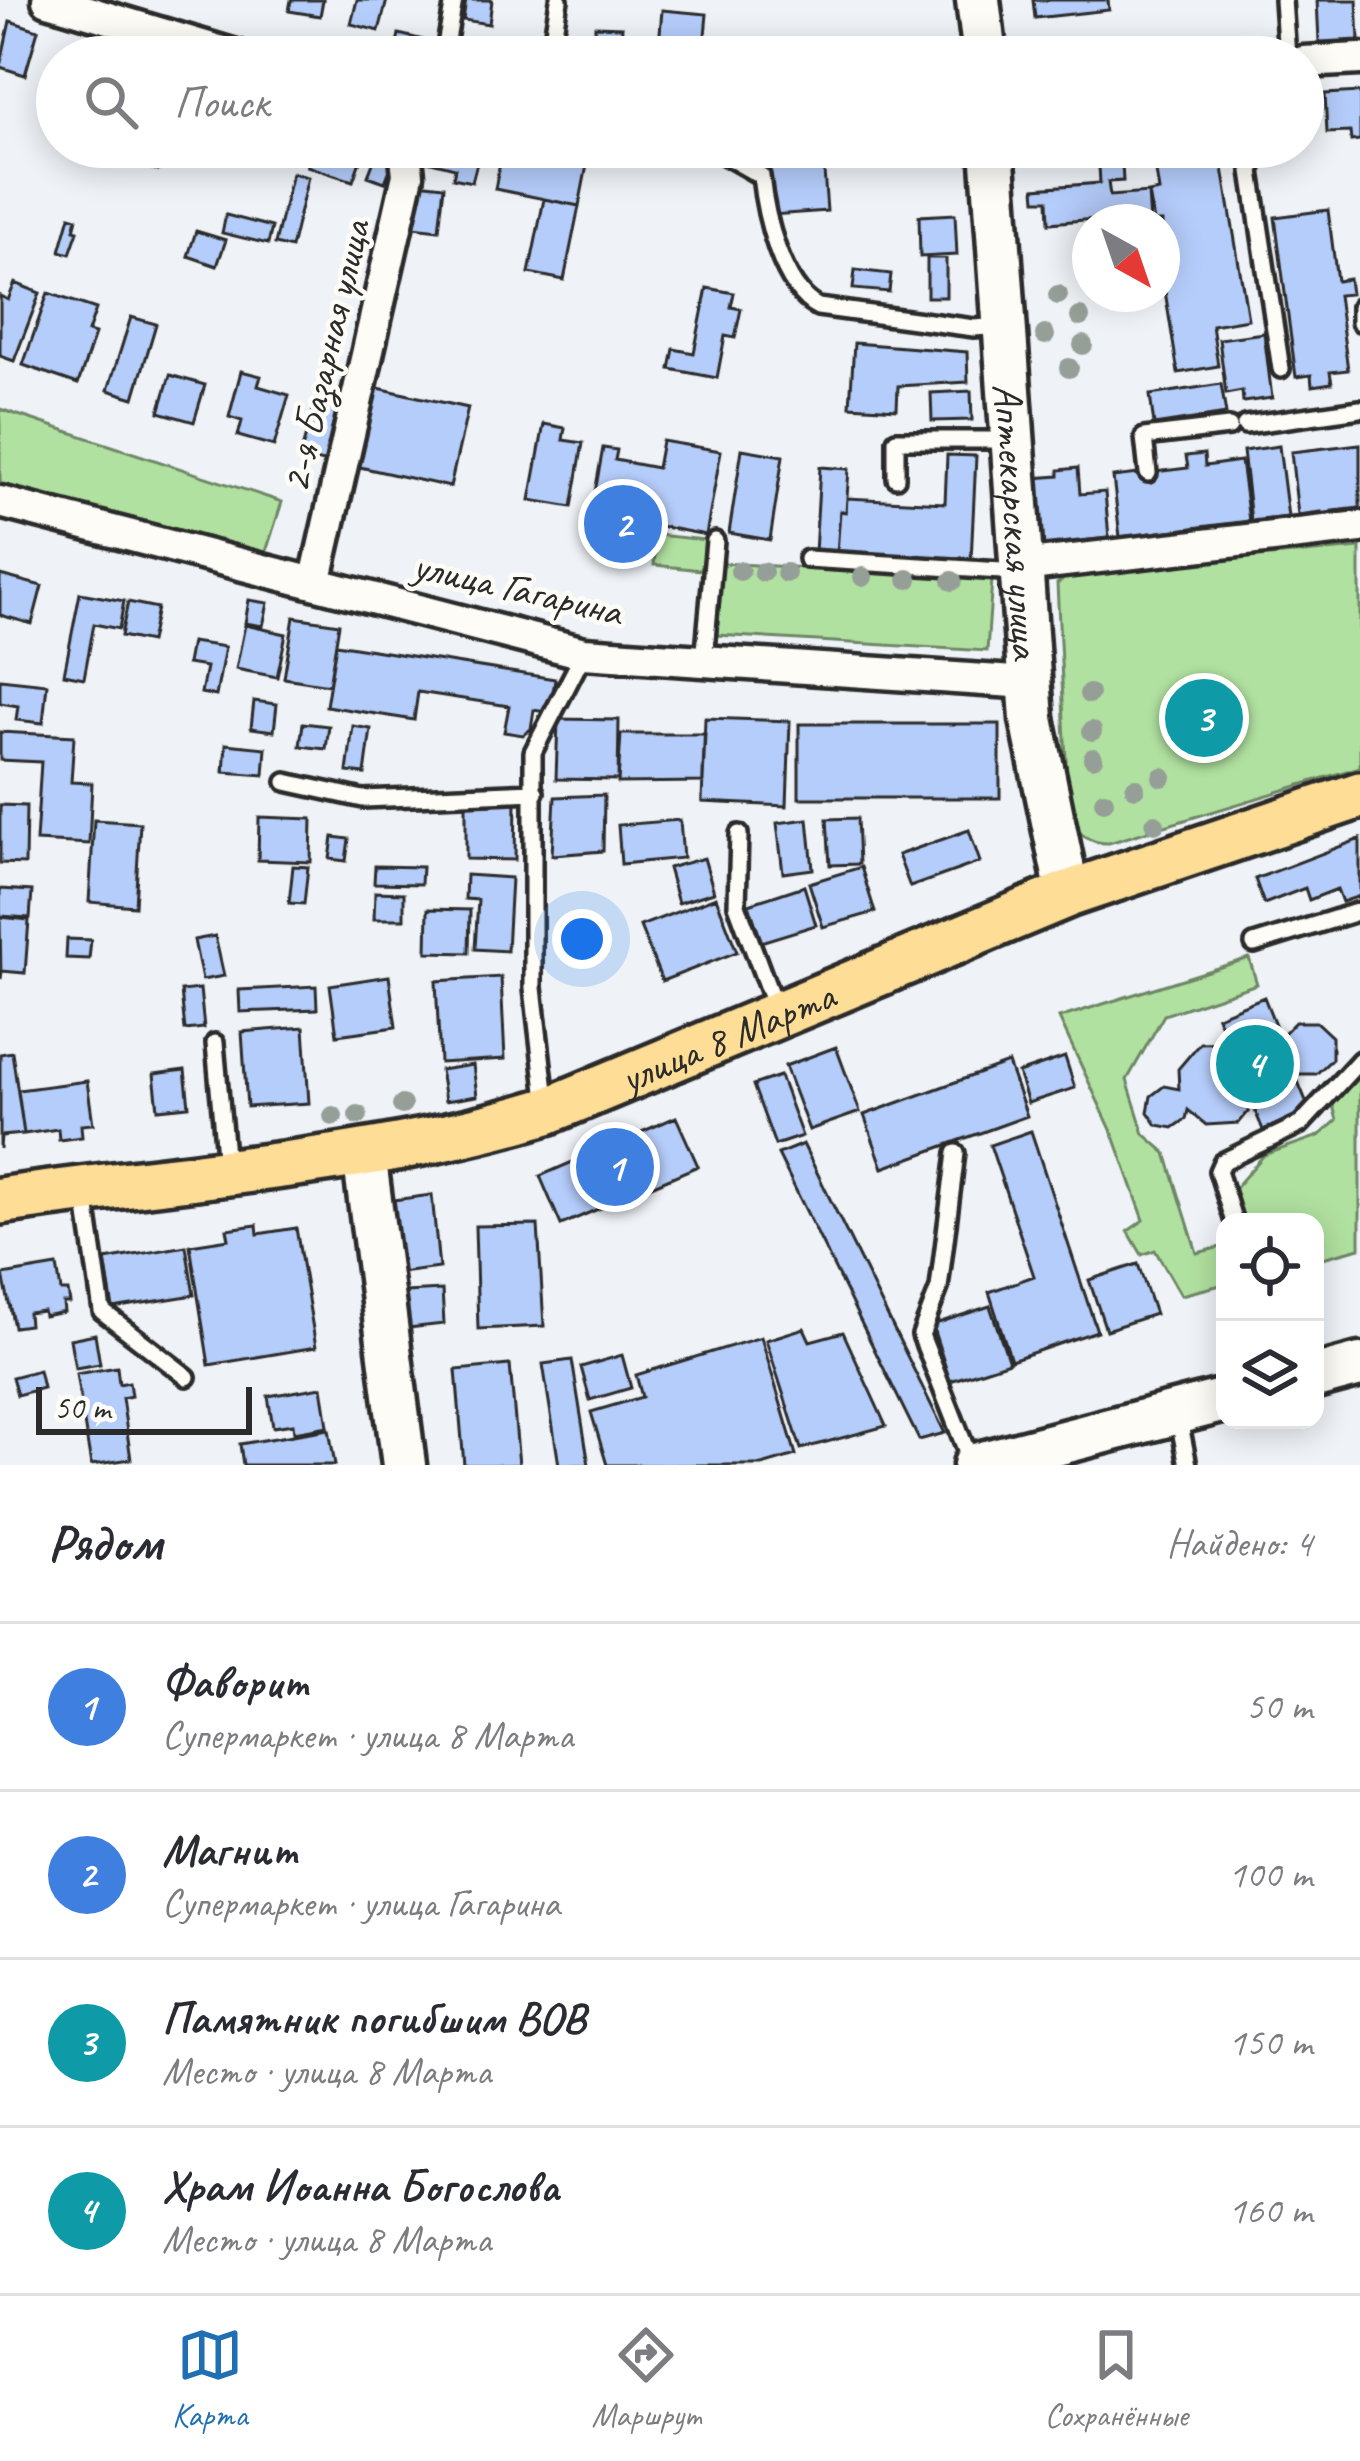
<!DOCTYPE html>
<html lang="ru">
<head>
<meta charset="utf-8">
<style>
  :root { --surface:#fff; --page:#f7f7f7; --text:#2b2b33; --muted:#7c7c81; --line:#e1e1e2; --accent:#1f6fb2 }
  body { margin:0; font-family:Caveat,sans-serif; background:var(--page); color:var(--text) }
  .controls { position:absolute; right:36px; bottom:36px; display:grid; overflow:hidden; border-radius:24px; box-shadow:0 6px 30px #0003 }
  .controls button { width:108px; height:108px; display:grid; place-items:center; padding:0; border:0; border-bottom:3px solid var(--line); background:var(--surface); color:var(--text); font:60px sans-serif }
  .compass { position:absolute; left:1072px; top:204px; width:108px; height:108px; border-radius:50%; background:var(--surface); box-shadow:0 6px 30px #0003; rotate:140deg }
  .scale { position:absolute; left:36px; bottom:30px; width:216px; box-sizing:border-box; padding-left:12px; border:6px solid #2b2b2b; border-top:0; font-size:33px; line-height:42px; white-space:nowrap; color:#2b2b2b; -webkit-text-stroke:9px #fdfcf7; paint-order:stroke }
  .you { position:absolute; left:582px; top:939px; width:42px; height:42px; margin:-30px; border:9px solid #fff; border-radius:50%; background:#1a73e8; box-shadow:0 0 0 18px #1a73e833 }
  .badge { display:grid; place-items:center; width:78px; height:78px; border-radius:50%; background:var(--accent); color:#fff; font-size:39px; font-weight:700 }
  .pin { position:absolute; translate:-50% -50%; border:6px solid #fff; box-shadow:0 3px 12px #0006 }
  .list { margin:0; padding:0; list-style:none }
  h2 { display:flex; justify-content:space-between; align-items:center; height:156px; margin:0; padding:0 48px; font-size:51px }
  h2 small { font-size:39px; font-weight:400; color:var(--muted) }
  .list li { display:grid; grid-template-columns:78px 1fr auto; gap:36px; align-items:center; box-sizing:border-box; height:168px; padding:0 48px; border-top:3px solid var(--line) }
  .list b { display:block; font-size:45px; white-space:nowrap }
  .list p { margin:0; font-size:39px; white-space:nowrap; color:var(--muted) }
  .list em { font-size:39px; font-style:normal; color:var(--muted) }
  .icon { flex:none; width:66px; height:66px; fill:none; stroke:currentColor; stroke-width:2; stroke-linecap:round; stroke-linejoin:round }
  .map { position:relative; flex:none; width:1360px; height:1465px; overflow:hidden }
  .search { position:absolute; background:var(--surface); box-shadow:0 6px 30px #0003; left:36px; right:36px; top:36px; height:132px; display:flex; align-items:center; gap:30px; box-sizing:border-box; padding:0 42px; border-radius:66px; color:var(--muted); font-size:45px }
  .sheet { height:828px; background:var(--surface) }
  nav { display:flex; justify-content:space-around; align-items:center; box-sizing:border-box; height:168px; border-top:3px solid var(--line); background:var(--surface); font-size:33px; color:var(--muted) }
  nav a { display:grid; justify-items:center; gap:6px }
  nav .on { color:var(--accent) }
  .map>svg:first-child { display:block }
  .green { fill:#b1e1a0; stroke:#6e8666; stroke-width:3 }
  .building { fill:#b5cdfb; stroke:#2b2b2b; stroke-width:3 }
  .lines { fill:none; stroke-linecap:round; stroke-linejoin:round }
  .lane-casing { stroke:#2b2b2b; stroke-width:24 }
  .street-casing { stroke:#2b2b2b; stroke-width:39 }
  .secondary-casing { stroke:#2b2b2b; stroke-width:51 }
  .primary-casing { stroke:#2b2b2b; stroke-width:54 }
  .lane { stroke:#fdfcf7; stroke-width:15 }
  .street { stroke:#fdfcf7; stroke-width:30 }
  .secondary { stroke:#fdfcf7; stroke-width:42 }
  .primary { stroke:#fedd96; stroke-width:45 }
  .tree { fill:#959e97 }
  .labels { text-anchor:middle; stroke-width:9; stroke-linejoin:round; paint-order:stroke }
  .street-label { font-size:42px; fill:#2b2b2b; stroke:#fdfcf7 }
</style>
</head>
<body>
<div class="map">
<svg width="1360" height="1465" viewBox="0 0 1360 1465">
  <rect width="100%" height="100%" fill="#eff3f8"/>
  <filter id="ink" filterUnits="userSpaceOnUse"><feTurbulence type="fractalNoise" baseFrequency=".00833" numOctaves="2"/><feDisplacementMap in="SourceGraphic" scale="24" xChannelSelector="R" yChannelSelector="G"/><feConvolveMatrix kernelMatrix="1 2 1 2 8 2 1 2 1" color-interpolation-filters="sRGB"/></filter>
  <g filter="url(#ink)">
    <path class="green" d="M0,409L282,502L266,552L0,484Z
      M657,535L706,540L702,570L654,565Z
      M1360,548V767L1109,843C1091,844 1077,834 1069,818L1057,584L1070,574Z
      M722,563L992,579L987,651L717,635Z
      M1249,958L1257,984L1164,1015L1127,1080L1144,1134L1166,1153L1197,1253L1225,1246V1284L1181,1295L1155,1250L1142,1255L1128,1231L1144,1220L1114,1136L1059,1018Z
      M1360,1068V1248L1315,1260V1222H1235L1228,1196L1264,1155L1319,1136L1337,1120L1330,1095Z"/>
    <path class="building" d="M291,0H323L320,16L289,11Z
      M357,0H387L379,31L351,24Z
      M466,0H492L489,24L463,20Z
      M1033,0H1108L1109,10L1035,18Z
      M1317,0H1357L1359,40L1319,42Z
      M662,10L707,14L703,57H658Z
      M10,21L38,30L25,75L0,67Z
      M595,26L622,27L620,51L594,50Z
      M399,34L432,42L428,57H394Z
      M50,76L57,78V111L41,107Z
      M1360,92V140L1351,141L1350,132L1327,133L1325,94Z
      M1312,97L1315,135L1303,136V98Z
      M117,147H133L163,156L158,171L114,158Z
      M314,147H365L353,181L307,166Z
      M431,147H481L472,182L453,178L455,168L427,161Z
      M503,147H548L589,155L579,206L495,189Z
      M592,147H641L637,165L591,156Z
      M1071,147H1102L1103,163L1072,165Z
      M1194,147H1239L1240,159L1195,162Z
      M377,153L394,159L385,182L368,176Z
      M1190,153L1192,167L1222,162L1248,319L1212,325L1218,366L1178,373L1162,272V222H1154L1149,193L1159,191L1154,159Z
      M823,158L827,211L772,215L768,162Z
      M1122,164L1123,181L1108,182L1110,196L1148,193L1150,222L1095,219L1049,223L1048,200H1036L1035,188L1100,183L1099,166Z
      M292,173L308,177L291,248L275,244Z
      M418,183L444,186L439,230L413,227Z
      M544,199L579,206L564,280L529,273Z
      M1328,210L1337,281L1349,279L1351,294L1338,295L1348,370L1330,372L1332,383L1312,386L1311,375L1296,377L1275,217Z
      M955,214L957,255L920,257L919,216Z
      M226,215L272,227L268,244L222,233Z
      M70,216L77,218L74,230L78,231L70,254L60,251Z
      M196,231L226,240L217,266L188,256Z
      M927,258H946V297H927Z
      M855,270L891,274L889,292L853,289Z
      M15,283L40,293L14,361L0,356V296L8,300Z
      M707,288L734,293L731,307L741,309L735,338L725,336L717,378L670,369L674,349L694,353Z
      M48,293L96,309L88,332L95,334L78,384L23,365Z
      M131,317L156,324L134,398L108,390Z
      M1264,333L1272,398L1243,402L1242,391L1226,394L1219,339Z
      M854,343L967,352L968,382L898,386L897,409L850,406Z
      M241,371L261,376L258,386L289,395L274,446L238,436L242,421L229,417Z
      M170,375L205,385L194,422L159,412Z
      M1221,384L1226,414L1154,425L1150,395Z
      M369,386L468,408L450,487L351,465Z
      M971,391L972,420L932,421L931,393Z
      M318,393L344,400L326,463L300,456Z
      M544,424L565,428L563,440L583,443L572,507L530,500Z
      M662,441L721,451L706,535L654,525L652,542L607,534L606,538L595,536V532L588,531L603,448L617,450L615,460L657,468Z
      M1360,444V508L1332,511V519L1322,520L1321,512L1298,515L1291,452Z
      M1279,446L1288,517L1251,521L1243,451Z
      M742,449L783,456L770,540L729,533Z
      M1204,454L1205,466L1241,461L1249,521L1120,537L1113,477L1188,468L1186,456Z
      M947,455L976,456L971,561L947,560V566H936V559L837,554L840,511L846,512L847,498L945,503Z
      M820,467L849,469L846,512L840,511L837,554L815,553Z
      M1078,468L1080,494L1105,492L1109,538L1040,545L1033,478L1059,476V470Z
      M0,575L42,586L32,624L0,615Z
      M80,593L124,601L119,629L94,624L84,678L64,674Z
      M249,600L268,603L263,626L245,623Z
      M128,602L157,608L150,642L121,636Z
      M294,617L339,624L329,685L284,678Z
      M245,625L286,634L277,677L236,669Z
      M191,642L225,647L216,696L201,693L206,667L187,664Z
      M336,644L555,679L550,713L534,710L531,729L523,735L504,732L509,706L418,692L414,720L326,706Z
      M0,679L47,684L43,723L16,720L18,706L0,703Z
      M254,701L277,704L274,731L251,728Z
      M705,718L790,721L787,806L702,802Z
      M558,719L619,720L618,780L556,779Z
      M303,723L329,726L326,749L300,746Z
      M799,724H1000V798H799Z
      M353,726L371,729L365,774L347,772Z
      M0,732L74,736L71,782L92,783L89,844L36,841L41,762L0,760Z
      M621,734H705L703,782L618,783Z
      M226,744L266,748L264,775L224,772Z
      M604,795L603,851L552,855L555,797Z
      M466,800L516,801L515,860L466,859Z
      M0,805L26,806L25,864L0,863Z
      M259,817L312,819L311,862L258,860Z
      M857,818L859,864L830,865L827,819Z
      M808,819L813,869L783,873L777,823Z
      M94,820L140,823L135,906L89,902Z
      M680,820L683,858L621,864L618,825Z
      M969,830L980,862L910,887L898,855Z
      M333,837L349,839L346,861L330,859Z
      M1360,839V896L1342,902L1337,889L1309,900L1305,888L1264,904L1255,879Z
      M704,858L714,892L678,903L668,868Z
      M293,866L308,867L304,904L289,903Z
      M375,866L422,867L421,884L374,883Z
      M861,867L875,912L823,927L809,883Z
      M466,875L511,878L507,951L475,949L478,900L465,899Z
      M804,886L816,925L761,942L749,904Z
      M0,889L32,891L30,918L0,916Z
      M375,892L404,893V919H374Z
      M716,897L737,952L662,981L640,926Z
      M428,909L470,910L469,953L427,952Z
      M0,917L29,920L25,973L2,971L1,979Z
      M215,936L224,976L202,980L194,940Z
      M67,939L91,940L89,959L66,958Z
      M389,976L396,1027L337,1035L330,985Z
      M501,977L505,1059L440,1063L436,981Z
      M316,986L317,1009L240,1012L239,990Z
      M200,989L204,1028L185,1030L181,991Z
      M1264,997L1280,1037L1295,1022H1316L1332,1037V1059L1316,1074H1295L1310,1111L1263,1130L1253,1106L1239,1123L1206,1125L1188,1110L1186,1119L1173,1128L1157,1125L1148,1112L1151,1096L1164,1086L1179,1089L1178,1069L1200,1043L1228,1042L1217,1016Z
      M304,1027L309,1103L247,1107L242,1032Z
      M836,1047L860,1112L809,1130L785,1066Z
      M12,1052L24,1134L1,1136L0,1149V1054Z
      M1065,1057L1075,1088L1028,1103L1018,1073Z
      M1008,1063L1027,1116L883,1168L864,1115Z
      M473,1065L477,1096L445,1101L440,1070Z
      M185,1070L189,1106L158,1109L154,1074Z
      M780,1076L802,1136L775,1145L753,1085Z
      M87,1081L93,1124L81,1125L82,1137L59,1140L58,1129L24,1134L18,1090Z
      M676,1117L698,1166L561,1225L540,1176Z
      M1031,1131L1097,1331L1011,1360L989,1292L1034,1276L990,1145Z
      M803,1144L945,1433L919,1440L778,1154Z
      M432,1195L439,1268L400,1273L393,1200Z
      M257,1225L258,1234L296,1228L316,1347L209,1365L190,1245L229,1239L227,1229Z
      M538,1225L544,1326L478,1329L475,1226Z
      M186,1246L194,1295L113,1308L105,1260Z
      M1138,1264L1155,1314L1106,1330L1089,1280Z
      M57,1266L61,1291H68L70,1303H63L64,1312L44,1316L43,1311L28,1313L29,1325L14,1327L3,1275Z
      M442,1290L444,1324L408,1328L406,1292Z
      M990,1306L1009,1362L950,1381L932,1325Z
      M804,1328L810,1341L843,1332L886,1426L801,1449L766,1340Z
      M95,1334L100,1364L75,1368L70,1339Z
      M761,1337L796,1455L762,1465H607L591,1412L642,1397L636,1375Z
      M622,1355L631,1388L590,1400L581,1367Z
      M572,1360L589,1465H559L543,1364Z
      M510,1365L519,1465H464L456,1370Z
      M117,1367L119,1384L129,1382L131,1396L122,1398L131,1459L91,1465L76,1374Z
      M39,1370L43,1388L17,1395L12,1377Z
      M322,1387L328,1426L294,1432L293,1424L273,1427L268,1396Z
      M329,1429L335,1465H243L240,1444Z"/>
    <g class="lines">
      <g class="lane-casing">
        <path id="lane" d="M1283,0L1287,57
          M444,57L454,0
          M550,57L559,0
          M701,147L719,152L761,176C765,214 781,288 818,307L974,328L1001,326
          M1262,147L1251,171L1281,369
          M1360,307V322
          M1245,425L1360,409
          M1148,473L1144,437L1229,427
          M896,478V440H1009
          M807,559L1018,572
          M704,661L715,541
          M286,782L363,799L535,792
          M739,834L737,905L776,1010
          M1254,944L1360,911
          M215,1043L226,1167
          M547,1108L533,988V752L584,653
          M956,1153L939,1288L921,1335L971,1462
          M85,1195L102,1311L187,1377
          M1234,1222L1218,1171L1222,1162L1301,1124L1360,1060
          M1178,1415L1188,1465"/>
      </g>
      <g class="street-casing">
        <path id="street" d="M48,0L239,57
          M1303,62L1360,59
          M0,502L584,653L1029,683
          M1021,566L1360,527
          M315,583L408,175L405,147"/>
      </g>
      <g class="secondary-casing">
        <g id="secondary">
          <path d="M978,0L985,57"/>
          <path id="s1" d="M992,147L1032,719L1068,894"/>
          <path d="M364,1153L404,1465"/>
          <path d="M1315,1377L1360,1365"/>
          <path d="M975,1465L1225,1400"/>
        </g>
      </g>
      <g class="primary-casing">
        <g id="primary">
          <path id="s2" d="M0,1201C182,1174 370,1165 547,1111L1068,894L1360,795"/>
        </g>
      </g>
      <use href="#lane" class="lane"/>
      <use href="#street" class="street"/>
      <use href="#secondary" class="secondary"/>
      <use href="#primary" class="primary"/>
    </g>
    <g class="tree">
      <circle cx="1058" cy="295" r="10"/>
      <circle cx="1080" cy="317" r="10"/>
      <circle cx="1045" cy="335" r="10"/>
      <circle cx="1083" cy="345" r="10"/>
      <circle cx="1069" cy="368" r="10"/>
      <circle cx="740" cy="571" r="10"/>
      <circle cx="763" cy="572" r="10"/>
      <circle cx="786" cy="573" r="10"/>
      <circle cx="863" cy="577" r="10"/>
      <circle cx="908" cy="579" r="10"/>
      <circle cx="952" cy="581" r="10"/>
      <circle cx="1089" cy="694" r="10"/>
      <circle cx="1092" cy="731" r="10"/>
      <circle cx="1093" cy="758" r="10"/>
      <circle cx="1162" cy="777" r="10"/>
      <circle cx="1135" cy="788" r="10"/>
      <circle cx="1104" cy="801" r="10"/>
      <circle cx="1155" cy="824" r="10"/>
      <circle cx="402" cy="1105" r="10"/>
      <circle cx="358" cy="1115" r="10"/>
      <circle cx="333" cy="1116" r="10"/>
    </g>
  </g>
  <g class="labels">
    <g class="street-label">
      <text transform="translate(324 356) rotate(-77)" y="15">2-я Базарная улица</text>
      <text dy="15" stroke="none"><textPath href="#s1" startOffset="375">Аптекарская улица</textPath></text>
      <text transform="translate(518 587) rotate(13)" y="15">улица Гагарина</text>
      <text dy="15" stroke="none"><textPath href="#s2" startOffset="750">улица 8 Марта</textPath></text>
    </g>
  </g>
</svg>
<div class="controls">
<button><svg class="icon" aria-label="locate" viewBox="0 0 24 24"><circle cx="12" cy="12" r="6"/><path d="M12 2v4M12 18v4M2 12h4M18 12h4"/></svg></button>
<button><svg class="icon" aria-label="layers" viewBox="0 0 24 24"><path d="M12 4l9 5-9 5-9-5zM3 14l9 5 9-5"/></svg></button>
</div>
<svg class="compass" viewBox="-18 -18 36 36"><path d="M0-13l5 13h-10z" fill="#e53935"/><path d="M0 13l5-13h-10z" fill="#7c7c81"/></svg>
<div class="scale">50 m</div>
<div class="you"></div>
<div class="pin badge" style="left:615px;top:1167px;background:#3f7fe0">1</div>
<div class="pin badge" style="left:623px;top:524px;background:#3f7fe0">2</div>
<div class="pin badge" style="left:1204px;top:718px;background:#0f9aa8">3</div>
<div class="pin badge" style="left:1255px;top:1064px;background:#0f9aa8">4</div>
<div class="search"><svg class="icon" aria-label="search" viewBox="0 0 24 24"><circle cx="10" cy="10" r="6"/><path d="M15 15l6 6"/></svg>Поиск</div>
</div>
<section class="sheet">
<h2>Рядом<small>Найдено: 4</small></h2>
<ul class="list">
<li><span class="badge" style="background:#3f7fe0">1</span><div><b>Фаворит</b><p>Супермаркет · улица 8 Марта</p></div><em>50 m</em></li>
<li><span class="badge" style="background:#3f7fe0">2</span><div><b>Магнит</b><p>Супермаркет · улица Гагарина</p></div><em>100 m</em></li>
<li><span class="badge" style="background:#0f9aa8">3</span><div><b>Памятник погибшим ВОВ</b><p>Место · улица 8 Марта</p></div><em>150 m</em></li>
<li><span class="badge" style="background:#0f9aa8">4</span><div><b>Храм Иоанна Богослова</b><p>Место · улица 8 Марта</p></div><em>160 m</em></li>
</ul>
</section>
<nav>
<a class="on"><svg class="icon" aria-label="map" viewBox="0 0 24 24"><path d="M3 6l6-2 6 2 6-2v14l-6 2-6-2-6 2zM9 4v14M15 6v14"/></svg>Карта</a>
<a><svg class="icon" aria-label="directions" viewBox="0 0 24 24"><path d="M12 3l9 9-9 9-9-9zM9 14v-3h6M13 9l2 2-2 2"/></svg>Маршрут</a>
<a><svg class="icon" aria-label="saved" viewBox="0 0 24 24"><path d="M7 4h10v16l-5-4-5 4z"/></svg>Сохранённые</a>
</nav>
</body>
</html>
